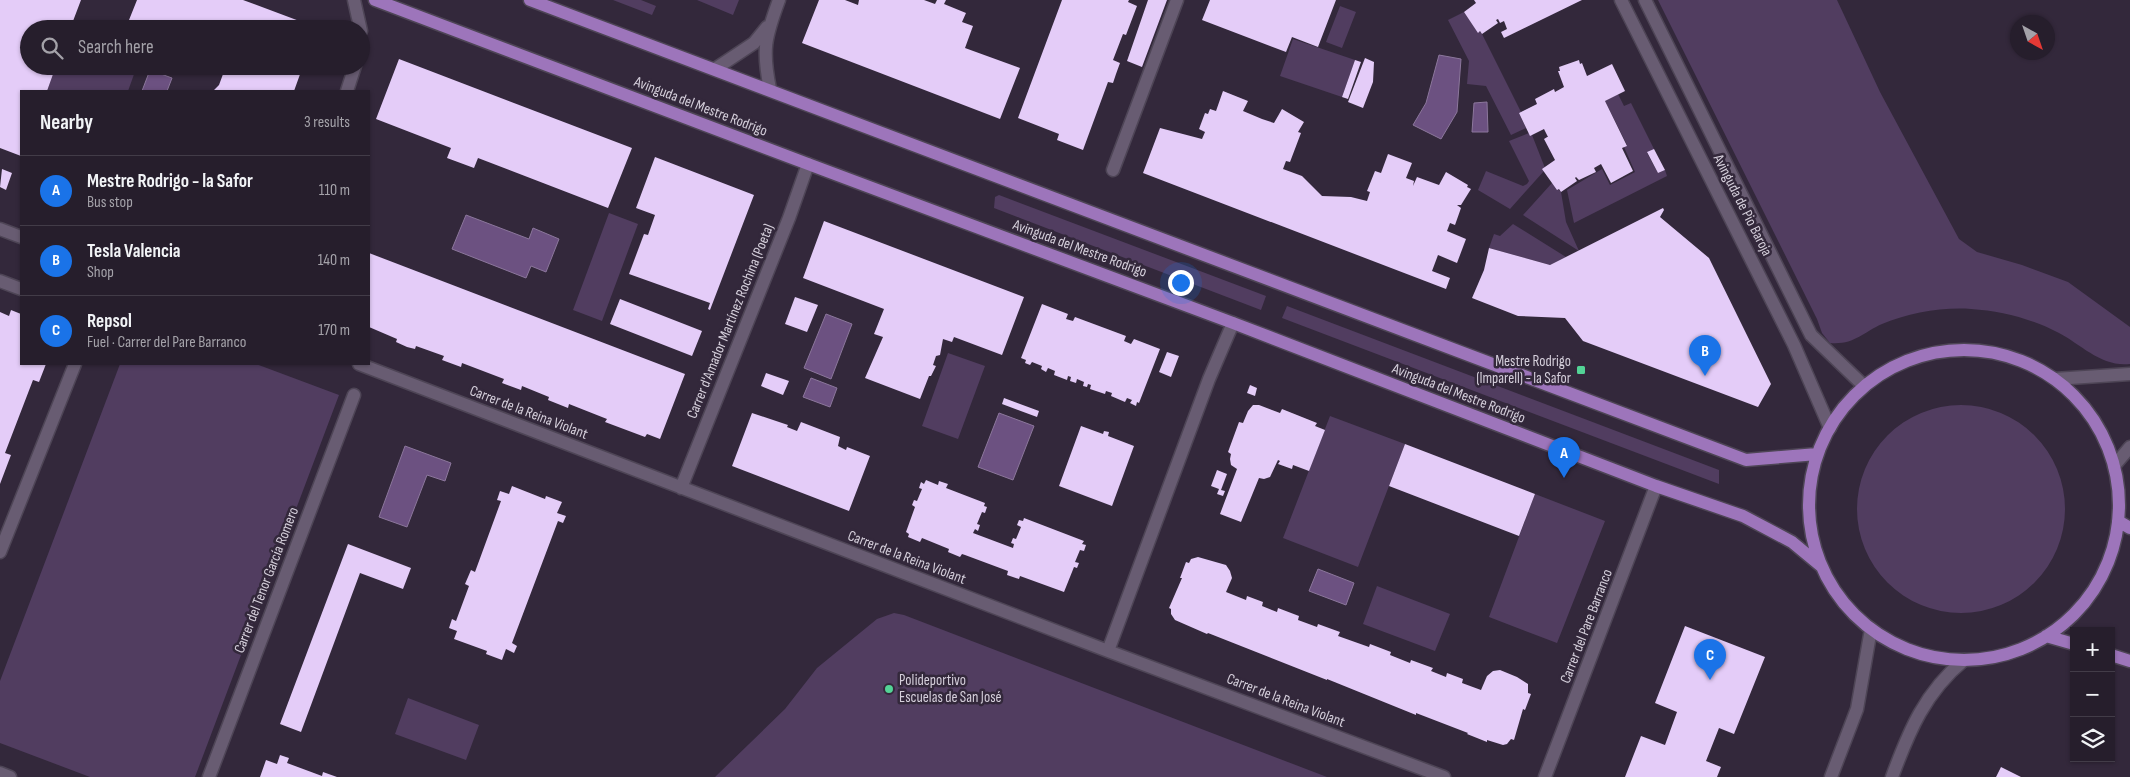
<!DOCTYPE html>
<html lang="en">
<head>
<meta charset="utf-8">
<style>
  :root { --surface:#261e2c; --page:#2e2734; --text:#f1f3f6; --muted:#a4a2a9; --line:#423c48; --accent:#1a73e8 }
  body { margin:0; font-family:"Sofia Sans Condensed",sans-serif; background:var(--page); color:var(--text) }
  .controls { position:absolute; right:15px; bottom:15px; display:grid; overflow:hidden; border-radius:0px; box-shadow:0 1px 4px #0004 }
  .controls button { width:45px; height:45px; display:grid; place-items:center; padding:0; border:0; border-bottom:1px solid var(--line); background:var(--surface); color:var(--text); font:25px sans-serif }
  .compass { position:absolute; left:2010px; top:15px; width:45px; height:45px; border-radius:50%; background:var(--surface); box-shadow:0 1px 4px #0004; rotate:140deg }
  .you { position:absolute; left:1180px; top:282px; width:18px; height:18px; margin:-12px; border:4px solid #fff; border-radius:50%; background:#1a73e8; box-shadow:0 0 0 8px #1a73e833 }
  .badge { display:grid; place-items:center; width:32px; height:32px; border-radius:50%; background:var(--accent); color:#fff; font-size:16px; font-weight:700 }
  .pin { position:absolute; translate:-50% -41px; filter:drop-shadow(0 1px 2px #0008) }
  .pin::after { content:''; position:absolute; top:26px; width:18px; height:15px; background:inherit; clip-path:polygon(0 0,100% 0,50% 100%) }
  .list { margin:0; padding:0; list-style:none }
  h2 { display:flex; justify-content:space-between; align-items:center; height:65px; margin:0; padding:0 20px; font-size:21px }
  h2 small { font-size:16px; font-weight:400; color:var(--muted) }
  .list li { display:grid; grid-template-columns:32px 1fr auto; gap:15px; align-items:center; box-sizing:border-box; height:70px; padding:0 20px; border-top:1px solid var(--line) }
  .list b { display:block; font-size:19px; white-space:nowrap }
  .list p { margin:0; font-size:16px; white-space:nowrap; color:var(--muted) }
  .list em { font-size:16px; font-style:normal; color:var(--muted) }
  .icon { flex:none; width:28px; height:28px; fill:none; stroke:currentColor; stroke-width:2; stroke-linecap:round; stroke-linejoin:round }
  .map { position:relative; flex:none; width:2130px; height:777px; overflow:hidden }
  .search { position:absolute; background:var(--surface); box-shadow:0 1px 4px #0004; left:20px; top:20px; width:350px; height:55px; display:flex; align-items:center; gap:12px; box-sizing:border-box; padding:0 18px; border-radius:28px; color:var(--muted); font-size:19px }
  .panel { position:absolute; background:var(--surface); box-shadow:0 1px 4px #0004; left:20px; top:90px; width:350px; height:275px; border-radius:0px }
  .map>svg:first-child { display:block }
  .green { fill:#513d60 }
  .water { fill:#6c5181; stroke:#8c779c }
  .building { fill:#e4ccf8 }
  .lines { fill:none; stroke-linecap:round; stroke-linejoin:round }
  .street-casing { stroke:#4e4556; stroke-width:15 }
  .secondary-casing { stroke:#4e4556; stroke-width:15 }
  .primary-casing { stroke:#4e4556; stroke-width:15 }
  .street { stroke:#685c72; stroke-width:12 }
  .secondary { stroke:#685c72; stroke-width:12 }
  .primary { stroke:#9d75bb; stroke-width:12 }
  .poi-dot { fill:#53d396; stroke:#33283b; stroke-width:2 }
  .labels { text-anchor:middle; stroke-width:5; stroke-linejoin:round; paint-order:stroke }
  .street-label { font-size:15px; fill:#d5cfdb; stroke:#33283b }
  .poi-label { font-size:15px; fill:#d5cfdb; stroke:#33283b; text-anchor:end }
</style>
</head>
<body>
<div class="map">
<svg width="2130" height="777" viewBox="0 0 2130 777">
  <rect width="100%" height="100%" fill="#33283b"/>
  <path class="green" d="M613,0H641L656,6L652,15Z
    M697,0H739L733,15Z
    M1658,0H1837L1880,92L1959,239L1977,252L2022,265L2068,282L2130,327V364C2101,367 2082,345 2059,333C2032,319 2002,311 1971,309C1942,307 1909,313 1882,324C1862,333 1854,345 1830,343L1822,333L1817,319Z
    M1340,6L1356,12L1342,48L1326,42Z
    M1464,12L1478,32L1480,31L1482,34L1521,112L1519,113L1526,128L1511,135L1486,86L1467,84L1469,61L1448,20Z
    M1293,39L1355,60L1342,97L1280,76Z
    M56,66H137L128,91H47Z
    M1618,94L1624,106L1631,103L1654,149L1647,153L1658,173L1665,170L1667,176L1574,223L1567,190L1602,169L1610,185L1635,172L1624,147L1627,145L1605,101Z
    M1529,133L1532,135L1545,168L1544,171L1510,209L1478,190L1486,171L1523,186L1527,184L1529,181L1509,141Z
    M1552,183L1561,192L1566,222L1579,251L1523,215Z
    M999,195L1266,296L1261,310L994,208L995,197Z
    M609,213L638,224L602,321L573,310Z
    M1513,224L1566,257L1550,265L1489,248L1494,234L1500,236Z
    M1287,306L1719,470V484L1282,318Z
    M948,353L985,366L958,439L922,426Z
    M120,364H256L339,395L195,777H90L0,743V681Z
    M1857 509a104 104 0 1 1 208 0a104 104 0 1 1-208 0Z
    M1330,416L1405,444L1358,567L1283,538Z
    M1535,494L1605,521L1557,643L1489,617Z
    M1377,586L1450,614L1435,651L1363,624Z
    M894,613L904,615L1327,777H715L785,709L817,668L877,619Z
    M408,698L479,725L466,760L395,734Z"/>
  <path class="water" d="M1439,55L1461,59L1457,112L1441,139L1413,125L1426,103Z
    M150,70L172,78L167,91H142Z
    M1487,102L1488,132H1472L1474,103Z
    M466,215L529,239L533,228L559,239L546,272L531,266L526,278L452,249Z
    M826,314L852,324L831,379L804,368Z
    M811,378L837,388L830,407L803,397Z
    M999,413L1034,426L1013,480L978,467Z
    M405,446L451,463L445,481L427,475L407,527L379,517Z
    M1318,569L1354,583L1346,605L1309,591Z"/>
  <path class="building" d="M0,0H81L70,29H29V66H56L47,91H21V156L0,148Z
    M137,0H243L318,28L152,29L129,20Z
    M819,0H845L858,5L859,0H924L935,4L937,0H946L944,4L966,13L962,22L973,26L965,48L1020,68L1000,119L802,43Z
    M1062,0H1129L1128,2L1137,6L1126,35L1123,34L1113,60L1120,63L1116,74L1113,83L1108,82L1083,150L1057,140L1059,134L1018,118Z
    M1148,0H1167L1142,67L1127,61Z
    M1210,0H1336L1318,47L1292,37L1286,52L1202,20Z
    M1474,0H1582L1504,38L1501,32L1507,29L1504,21L1500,23L1498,19L1496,20L1498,23L1482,34L1480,31L1478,33L1464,12L1476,3Z
    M1365,58L1374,62L1373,82L1363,108L1348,102Z
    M399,59L632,148L608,208L478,158L474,168L447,158L451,148L376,119Z
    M1355,60L1361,62L1348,99L1342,97Z
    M1579,60L1580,64L1582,63L1587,76L1612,64L1625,91L1605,101L1627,146L1622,148L1633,171L1611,183L1601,164L1594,168L1596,172L1579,180L1576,177L1575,178L1577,181L1561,192L1559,189L1557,190L1542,169L1555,160L1544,139L1552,134L1548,137L1544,129L1530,136L1519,113L1537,104L1535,99L1554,89L1555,92L1564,87L1558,71H1560L1559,67Z
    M226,66H303L294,91H213L219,85Z
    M1223,91L1248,101L1243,111L1262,119L1274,123L1282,109L1304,122L1298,132L1301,133L1290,162L1286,161L1283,169L1302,176L1322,196L1351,197L1367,201L1370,192L1367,191L1375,171L1381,173L1388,154L1412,163L1406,178L1414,181L1413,186L1417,177L1439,185L1446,172L1468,185L1467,187L1471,189L1461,205H1457L1461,208L1455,225L1450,223L1447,231L1466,239L1457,263L1438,255L1432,271L1450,278L1446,289L1143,173L1160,128L1202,139L1205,132L1199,129L1205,113L1208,114L1210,109L1216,111Z
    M1654,149L1665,170L1658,173L1647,152Z
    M655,157L754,195L710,310L708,309L710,303L629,274L644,234L648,235L655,215L636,208Z
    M2,169L12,173L6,190L0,187Z
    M1663,208L1664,210L1660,217L1709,258L1771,384L1758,407L1583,341L1565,318L1518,316L1472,298L1484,270L1489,248L1550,265Z
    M824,221L1024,297L1002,355L954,337L952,342L943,339L940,355L936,356L933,365L936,366L931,376H929L920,399L865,378L883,337L874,334L884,309L803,278Z
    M369,253L685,374L660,439L647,434L645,437L605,422L607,419L569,404L568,408L548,400L549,397L522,386L521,390L502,383L504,379L462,363L461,367L442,360L444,356L416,346L415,349L407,347L396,342L397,339L369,327Z
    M795,297L818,305L807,332L785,324Z
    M620,299L702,331L692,356L610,324Z
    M1042,304L1068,314L1066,319L1073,321L1075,317L1126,336L1124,341L1131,344L1134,339L1160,349L1139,403L1137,402L1136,406L1130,403L1132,400L1127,398L1125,402L1111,396L1112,393L1106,391L1105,394L1090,389L1091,385L1088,384L1087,387L1083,386L1084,382L1077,379L1076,383L1070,381L1071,377L1068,376L1067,380L1054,375L1055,371L1048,368L1046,372L1041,369L1042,366L1032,362L1030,365L1025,363L1026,360L1021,358Z
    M11,310L21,314V364H46L39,382L33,380L5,453L11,455L0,484V312L9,316Z
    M1167,352L1179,356L1171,377L1159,372Z
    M766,373L789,381L783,395L761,386Z
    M1250,385L1257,388L1255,396L1247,393Z
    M1004,398L1039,411L1037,417L1002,404Z
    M1253,405H1259L1280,413L1282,409L1317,423L1315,426L1325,430L1309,471L1293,465L1292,469L1278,464L1280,461L1278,460L1270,477L1264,479L1259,478L1241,522L1220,514L1237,469L1231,465L1230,459L1231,454L1228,452L1239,422L1243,423L1248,411Z
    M752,413L788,425L787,427L797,431L801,422L840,437L838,446L846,450L847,447L870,456L849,511L732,466Z
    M1081,426L1103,434L1104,431L1109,432L1108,436L1134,446L1112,506L1059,486Z
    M1405,444L1535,494L1519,536L1389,486Z
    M1217,470L1227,474L1221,490L1225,491L1223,496L1217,494L1219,489L1211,486Z
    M926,480L938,485L939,481L948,484L946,488L985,503L984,506L987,507L985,513L982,512L977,524L980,525L978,531L975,529L973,533L1013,548L1014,544L1011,543L1013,538L1016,539L1021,527L1017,525L1019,520L1023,521L1024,518L1084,541L1082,544L1086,545L1084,551L1080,550L1075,562L1079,563L1077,568L1074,567L1064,592L1020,576L1019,579L1007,575L1008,571L965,555L962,554L960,557L948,552L949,549L922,538L920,542L908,537L909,534L906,532L915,507L912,505L914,500L917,501L922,489L919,488L921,482L924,484Z
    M512,486L545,499L546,496L562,502L557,513L566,516L563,523L558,521L512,643L517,646L514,653L506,649L502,660L486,654L487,651L454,639L457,631L449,628L452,619L456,621L469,586L465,584L471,570L475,572L501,501L497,500L500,491L509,494Z
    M348,544L411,568L403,589L360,573L301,732L280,724Z
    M1198,557L1226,565L1230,571L1232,578L1226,592L1246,600L1247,596L1263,602L1262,606L1277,612L1278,608L1299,616L1298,620L1317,627L1318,624L1340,632L1338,636L1369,647L1370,644L1391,652L1390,655L1410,663L1411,660L1433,668L1431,671L1446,677L1447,673L1463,679L1462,683L1481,690L1487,676L1493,671L1500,670L1517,677L1528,684V693L1531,694L1525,710L1523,709L1514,740L1511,739L1507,744L1503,745L1487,740V742L1467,734L1468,733L1416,713V715L1327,679V680L1208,633L1207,634L1175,620L1171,614V609L1169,608L1182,578H1180L1186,562L1189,563L1191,559Z
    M1685,626L1765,657L1734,734L1719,728L1706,761L1721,767L1717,777H1625L1641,736L1665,745L1677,712L1655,703Z
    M280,755L289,758L287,763L322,776L323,772L337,777H260L266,760L277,764Z
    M2001,767L2021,777H1996Z"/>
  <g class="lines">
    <g class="street-casing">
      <path id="street" d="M354,0L361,31
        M715,69L754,43L767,27
        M770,89C762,50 765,38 779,0
        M347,91L355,66
        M1113,170L1177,0
        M0,229L21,237
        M0,281L21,289
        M359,364L1108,651L1444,777
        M2055,379L2130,374
        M2114,466L2130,447
        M681,488L789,218L808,164
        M0,552L75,364
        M1108,651L1209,379L1233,323
        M0,773L10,777
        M209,777L354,395
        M1545,777L1656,486"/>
    </g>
    <g class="secondary-casing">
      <path id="secondary" d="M1621,0L1794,345L1830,428
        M1645,0L1811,335L1864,386
        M1831,777L1857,709L1871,629
        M1892,777C1909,731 1925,692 1964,660"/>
    </g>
    <g class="primary-casing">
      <path id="primary" d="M375,0L808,164L1233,323L1656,486L1743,516L1792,542L1821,566
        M530,0L1746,460L1817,454
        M1809 505a155 155 0 1 1 310 0a155 155 0 1 1-310 0Z
        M2118,521L2130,528
        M2046,636L2074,644
        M2111,655L2130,661"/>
    </g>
    <use href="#street" class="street"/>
    <use href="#secondary" class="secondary"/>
    <use href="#primary" class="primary"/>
  </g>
  <g class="poi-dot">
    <rect x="1576" y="365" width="10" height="10" rx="2.5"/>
    <circle cx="889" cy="689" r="5"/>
  </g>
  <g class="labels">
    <g class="street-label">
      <text transform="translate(701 106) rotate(21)" y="5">Avinguda del Mestre Rodrigo</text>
      <text transform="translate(1743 205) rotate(63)" y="5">Avinguda de Pio Baroja</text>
      <text transform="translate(1080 248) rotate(20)" y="5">Avinguda del Mestre Rodrigo</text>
      <text transform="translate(730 321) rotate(-68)" y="5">Carrer d'Amador Martínez Rochina (Poeta)</text>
      <text transform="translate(1459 393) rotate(21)" y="5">Avinguda del Mestre Rodrigo</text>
      <text transform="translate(529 412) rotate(21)" y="5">Carrer de la Reina Violant</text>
      <text transform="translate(907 557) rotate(21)" y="5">Carrer de la Reina Violant</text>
      <text transform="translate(266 580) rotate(-69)" y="5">Carrer del Tenor García Romero</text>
      <text transform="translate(1586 626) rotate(-69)" y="5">Carrer del Pare Barranco</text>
      <text transform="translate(1286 700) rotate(21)" y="5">Carrer de la Reina Violant</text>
    </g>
    <g class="poi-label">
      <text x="1571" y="366">Mestre Rodrigo<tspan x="1571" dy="17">(Imparell) - la Safor</tspan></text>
      <text x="899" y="685" text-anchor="start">Polideportivo<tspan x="899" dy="17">Escuelas de San José</tspan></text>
    </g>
  </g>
</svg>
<div class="controls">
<button>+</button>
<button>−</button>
<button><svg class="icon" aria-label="layers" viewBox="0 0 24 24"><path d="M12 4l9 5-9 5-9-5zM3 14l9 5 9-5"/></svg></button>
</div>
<svg class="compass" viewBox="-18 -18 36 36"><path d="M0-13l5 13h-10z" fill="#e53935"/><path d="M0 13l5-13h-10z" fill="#a4a2a9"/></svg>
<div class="you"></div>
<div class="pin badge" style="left:1564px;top:478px">A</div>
<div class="pin badge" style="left:1705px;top:376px">B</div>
<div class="pin badge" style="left:1710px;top:680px">C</div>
<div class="search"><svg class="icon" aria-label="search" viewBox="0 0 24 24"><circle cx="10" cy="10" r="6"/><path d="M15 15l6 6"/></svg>Search here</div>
<section class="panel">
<h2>Nearby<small>3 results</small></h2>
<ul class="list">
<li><span class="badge">A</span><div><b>Mestre Rodrigo - la Safor</b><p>Bus stop</p></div><em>110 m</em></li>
<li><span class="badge">B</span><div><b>Tesla Valencia</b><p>Shop</p></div><em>140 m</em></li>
<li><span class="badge">C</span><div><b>Repsol</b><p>Fuel · Carrer del Pare Barranco</p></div><em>170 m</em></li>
</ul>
</section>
</div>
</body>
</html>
